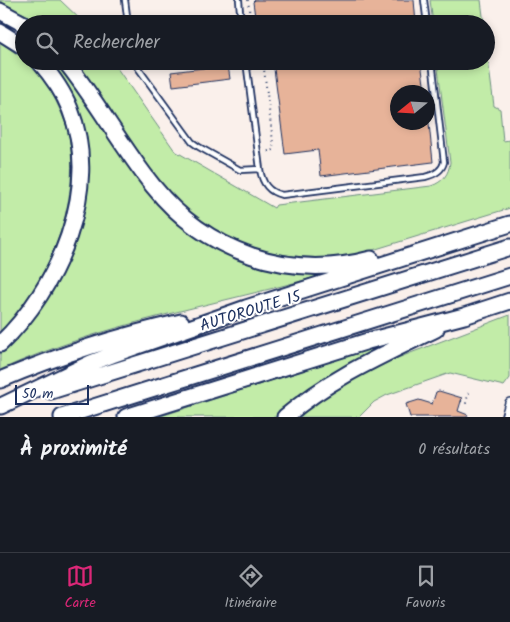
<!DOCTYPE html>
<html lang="fr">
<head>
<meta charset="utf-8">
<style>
  :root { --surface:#171b24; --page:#20242c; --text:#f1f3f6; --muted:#9ea1a6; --line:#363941; --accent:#db2777 }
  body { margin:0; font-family:Kalam,sans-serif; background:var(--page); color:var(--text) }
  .compass { position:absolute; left:390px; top:85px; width:45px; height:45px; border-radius:50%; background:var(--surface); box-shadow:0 2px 8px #0003; rotate:252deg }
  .scale { position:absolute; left:15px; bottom:12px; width:74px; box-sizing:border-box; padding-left:5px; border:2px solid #1b2f5e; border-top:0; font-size:14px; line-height:18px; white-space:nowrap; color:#1b2f5e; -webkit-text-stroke:4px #fff; paint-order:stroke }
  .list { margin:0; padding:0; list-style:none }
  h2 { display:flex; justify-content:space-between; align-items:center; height:65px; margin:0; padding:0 20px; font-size:21px }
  h2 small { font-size:16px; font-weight:400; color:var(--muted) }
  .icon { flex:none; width:28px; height:28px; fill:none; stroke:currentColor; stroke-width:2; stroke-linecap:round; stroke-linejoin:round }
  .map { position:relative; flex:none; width:510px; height:417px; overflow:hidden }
  .search { position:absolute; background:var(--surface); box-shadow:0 2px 8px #0003; left:15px; right:15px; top:15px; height:55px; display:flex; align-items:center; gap:12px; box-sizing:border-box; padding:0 18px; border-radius:28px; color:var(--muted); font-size:19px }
  .sheet { height:135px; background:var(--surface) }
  nav { display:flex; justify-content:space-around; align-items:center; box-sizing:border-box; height:70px; border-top:1px solid var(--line); background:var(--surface); font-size:14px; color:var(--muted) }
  nav a { display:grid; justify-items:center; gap:2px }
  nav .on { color:var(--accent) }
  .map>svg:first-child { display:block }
  .green { fill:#c2eca8; stroke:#6e8e83 }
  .building { fill:#e7b399; stroke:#1b2f5e }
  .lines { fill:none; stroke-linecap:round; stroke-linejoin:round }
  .service-casing { stroke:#1b2f5e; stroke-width:8 }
  .minor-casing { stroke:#1b2f5e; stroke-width:12 }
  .motorway-casing { stroke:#1b2f5e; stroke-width:19 }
  .path { stroke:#1b2f5e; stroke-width:2; stroke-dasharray:1 4; stroke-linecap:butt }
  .service { stroke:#fff; stroke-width:4.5 }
  .minor { stroke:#fff; stroke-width:9 }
  .motorway { stroke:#fff; stroke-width:15 }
  .labels { text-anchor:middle; stroke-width:4; stroke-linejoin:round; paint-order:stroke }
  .street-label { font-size:16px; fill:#1b2f5e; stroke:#fff }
</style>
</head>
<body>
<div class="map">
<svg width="510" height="417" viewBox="0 0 510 417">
  <rect width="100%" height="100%" fill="#faf0eb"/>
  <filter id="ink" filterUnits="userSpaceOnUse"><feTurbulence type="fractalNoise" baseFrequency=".02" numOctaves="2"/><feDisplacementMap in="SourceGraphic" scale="10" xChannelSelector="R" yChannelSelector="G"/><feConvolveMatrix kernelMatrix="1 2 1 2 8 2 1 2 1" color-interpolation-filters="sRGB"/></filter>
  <g filter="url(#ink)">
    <path class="green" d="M0,0H60L85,24H38L27,15L0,3Z
      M430,0H481L484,24H433Z
      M0,42L24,59V61C33,64 48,86 53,95C60,110 68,125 70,141C79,211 47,283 0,332Z
      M486,44L494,106L500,109L503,141L510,140V208L363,253C299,266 230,251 182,205C162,187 147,164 132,142C113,115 95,88 75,61H112L175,151L274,208L276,205L431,186C443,182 449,174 450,162L437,61H486Z
      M47,61H58L189,228L314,273L316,277C210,306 101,324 0,370V353L25,327L86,181Z
      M510,315V378L504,386L450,373L387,395L374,402L359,417H298L348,380L374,367Z
      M395,341L296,400L276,417H158Z"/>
    <path class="building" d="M255,0H414L416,24H256L253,2Z
      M273,61H421L425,92H398V122H428V114L433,162L321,176L318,150L285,154Z
      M228,65L230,79L173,86L171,72Z
      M439,391L462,398L458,411L468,415L467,417H410L406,404L419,400L432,404L436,392Z"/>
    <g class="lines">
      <g class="service-casing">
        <path id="service" d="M125,0L128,24
          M239,0L241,24
          M424,0L427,24
          M133,61L192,142L199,147L240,170L260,169L246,61
          M260,169C262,183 268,192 282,195L425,177C434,175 442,171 444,162L432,61"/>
      </g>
      <g class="minor-casing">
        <path id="minor" d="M506,417L510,403"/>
      </g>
      <g class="motorway-casing">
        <path id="motorway" d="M0,11L24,24
          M0,32L24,47
          M65,61C97,101 121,146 153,186C206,252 289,281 371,259
          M0,344C58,289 102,189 70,109C63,91 52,76 39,61
          M0,380C59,355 118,336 181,322
          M51,391L510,247
          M1,406L91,363L112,355L246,308L510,224
          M62,417L510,276
          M126,417L368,341L464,316L510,301
          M285,417C330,378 383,355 436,329"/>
      </g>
      <path class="path" d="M248,0L251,24
        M263,61L274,150L264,152
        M461,401L466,403L469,392"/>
      <use href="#service" class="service"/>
      <use href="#minor" class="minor"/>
      <use href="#motorway" class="motorway"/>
    </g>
  </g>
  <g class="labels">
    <g class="street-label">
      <text transform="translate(250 310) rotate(-17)" y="6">AUTOROUTE 15</text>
    </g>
  </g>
</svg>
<svg class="compass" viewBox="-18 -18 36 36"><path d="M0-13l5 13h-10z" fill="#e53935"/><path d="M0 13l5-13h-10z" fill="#9ea1a6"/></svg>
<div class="scale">50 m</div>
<div class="search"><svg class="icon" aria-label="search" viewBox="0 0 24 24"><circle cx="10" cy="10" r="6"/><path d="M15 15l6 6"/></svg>Rechercher</div>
</div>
<section class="sheet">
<h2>À proximité<small>0 résultats</small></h2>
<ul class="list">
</ul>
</section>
<nav>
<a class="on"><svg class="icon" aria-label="map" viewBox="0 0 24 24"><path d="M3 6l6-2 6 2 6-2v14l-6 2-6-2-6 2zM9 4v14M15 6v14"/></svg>Carte</a>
<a><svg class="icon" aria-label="directions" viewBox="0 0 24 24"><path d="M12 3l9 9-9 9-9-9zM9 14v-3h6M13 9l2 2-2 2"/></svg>Itinéraire</a>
<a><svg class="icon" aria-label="saved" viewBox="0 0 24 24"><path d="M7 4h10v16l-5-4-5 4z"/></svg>Favoris</a>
</nav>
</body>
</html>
